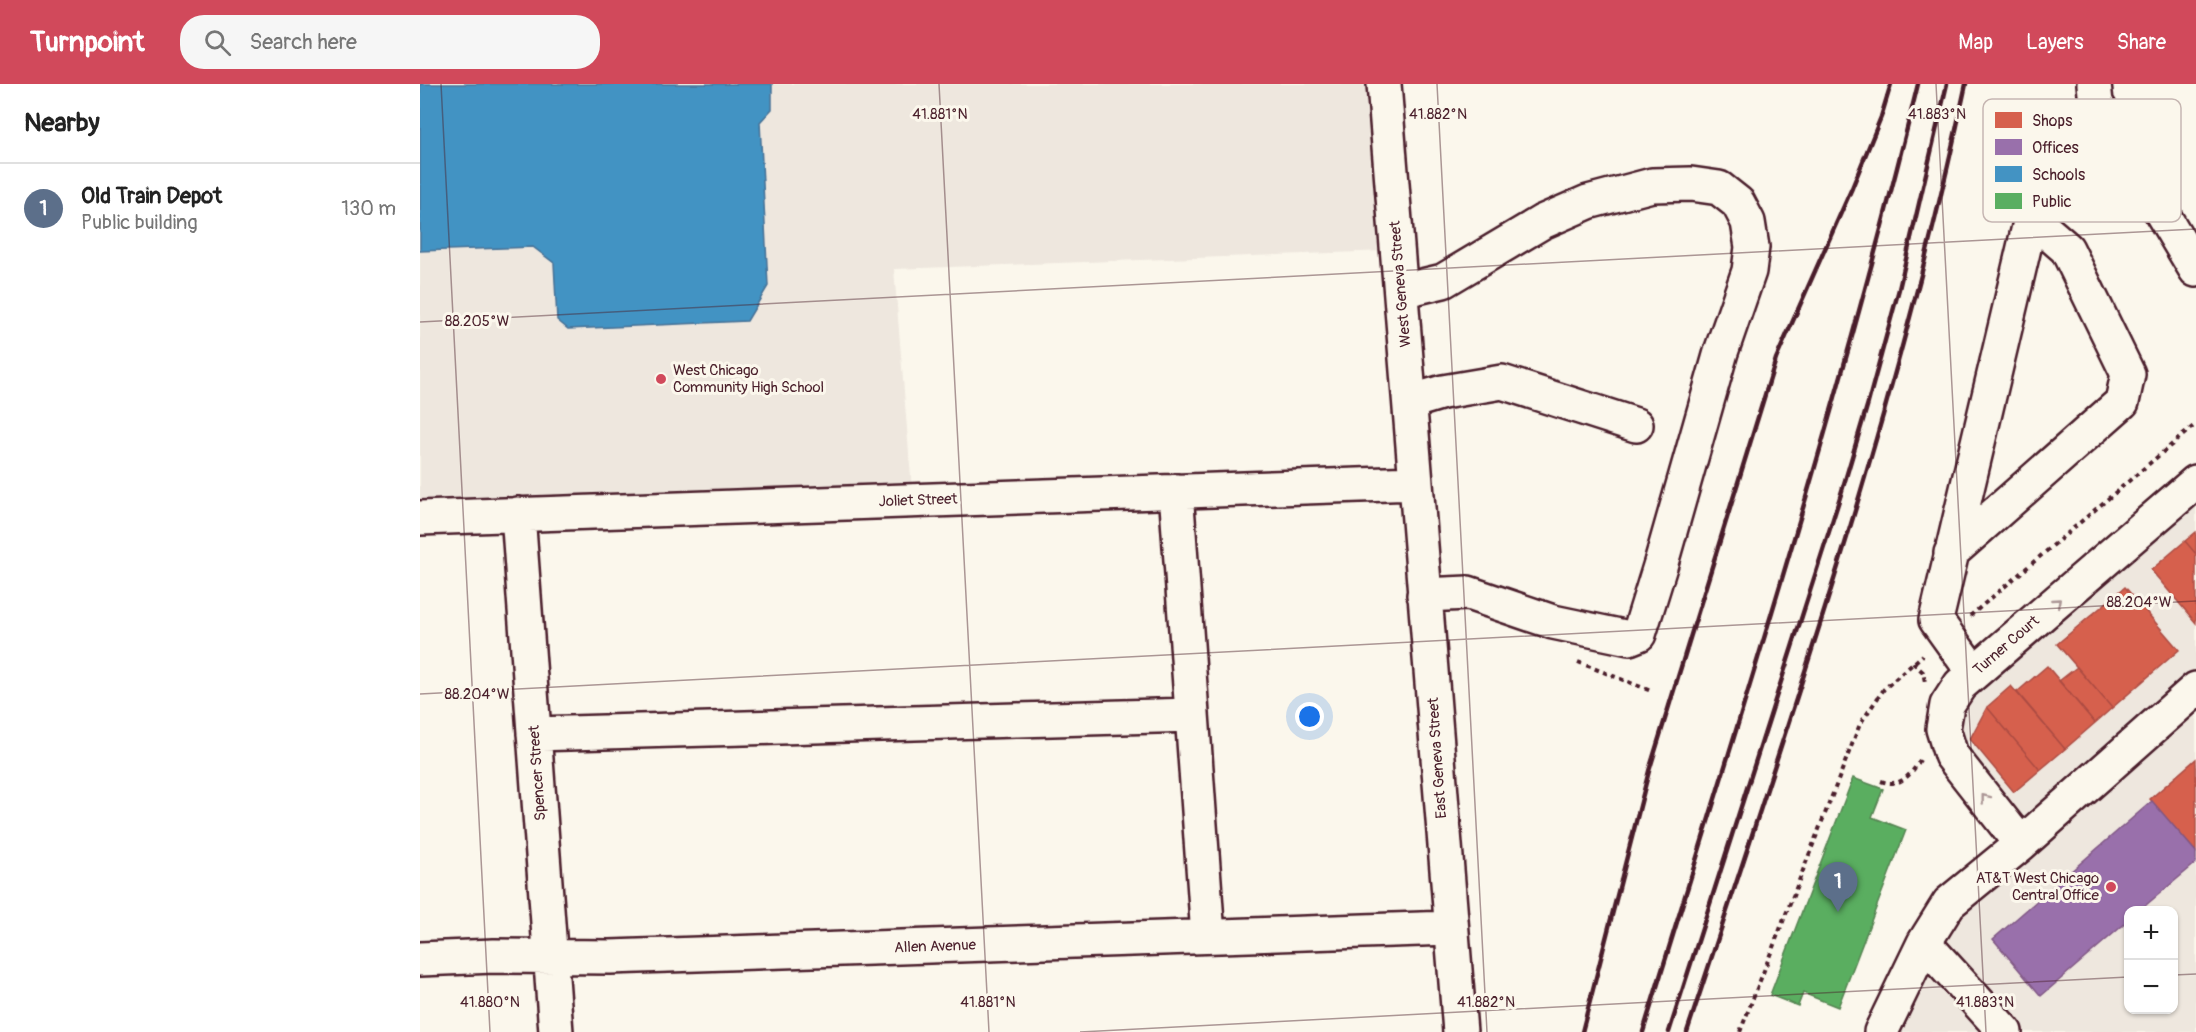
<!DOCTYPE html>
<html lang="en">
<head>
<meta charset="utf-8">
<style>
  :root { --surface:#fff; --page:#f6f6f6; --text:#222; --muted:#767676; --line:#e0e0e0; --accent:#d1495b }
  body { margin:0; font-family:Pangolin,sans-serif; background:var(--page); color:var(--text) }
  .controls { position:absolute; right:18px; bottom:18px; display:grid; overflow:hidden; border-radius:12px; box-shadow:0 2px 4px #0004 }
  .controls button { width:54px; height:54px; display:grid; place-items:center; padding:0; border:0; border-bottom:2px solid var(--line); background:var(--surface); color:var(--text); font:30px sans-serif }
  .you { position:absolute; left:890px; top:633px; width:21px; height:21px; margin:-15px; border:4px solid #fff; border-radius:50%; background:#1a73e8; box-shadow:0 0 0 9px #1a73e833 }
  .badge { display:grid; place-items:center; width:39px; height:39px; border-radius:50%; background:var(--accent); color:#fff; font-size:20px; font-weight:700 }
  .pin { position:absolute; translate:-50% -50px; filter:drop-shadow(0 2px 3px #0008) }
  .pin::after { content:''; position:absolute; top:32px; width:21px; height:18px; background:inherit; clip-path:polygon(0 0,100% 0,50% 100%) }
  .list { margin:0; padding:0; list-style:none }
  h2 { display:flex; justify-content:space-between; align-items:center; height:78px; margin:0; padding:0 24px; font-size:26px }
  h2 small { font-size:20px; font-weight:400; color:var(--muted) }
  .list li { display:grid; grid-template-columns:39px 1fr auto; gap:18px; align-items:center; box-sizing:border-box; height:90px; padding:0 24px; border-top:2px solid var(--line) }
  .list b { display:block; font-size:22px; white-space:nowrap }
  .list p { margin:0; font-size:20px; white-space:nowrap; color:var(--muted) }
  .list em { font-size:20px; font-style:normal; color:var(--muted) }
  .icon { flex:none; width:33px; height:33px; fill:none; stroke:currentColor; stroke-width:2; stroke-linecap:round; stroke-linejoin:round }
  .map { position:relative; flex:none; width:1776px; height:948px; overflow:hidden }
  header { display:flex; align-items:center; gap:36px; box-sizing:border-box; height:84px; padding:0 30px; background:var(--accent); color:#fff }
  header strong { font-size:28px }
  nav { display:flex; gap:33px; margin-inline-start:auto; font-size:21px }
  .search { width:420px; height:54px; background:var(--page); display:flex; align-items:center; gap:15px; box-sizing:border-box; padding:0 21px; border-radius:24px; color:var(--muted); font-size:22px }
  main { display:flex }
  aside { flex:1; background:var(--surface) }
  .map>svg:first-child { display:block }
  .built { fill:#eee7de; fill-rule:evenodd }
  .shops { fill:#d6604d; stroke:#ac4c43; stroke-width:1.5 }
  .offices { fill:#9970ab; stroke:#815885; stroke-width:1.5 }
  .schools { fill:#4393c3; stroke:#457095; stroke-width:1.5 }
  .public { fill:#5aae61; stroke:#558351; stroke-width:1.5 }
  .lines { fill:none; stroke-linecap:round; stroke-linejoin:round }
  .minor-casing { stroke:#4a1f2b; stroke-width:38 }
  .path { stroke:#4a1f2b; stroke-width:4; stroke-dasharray:4.5 4.5; stroke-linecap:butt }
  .minor { stroke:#fbf7ec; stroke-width:33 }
  .rail { stroke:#4a1f2b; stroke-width:4.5 }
  .oneway { stroke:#ab9695 }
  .ticks { fill:none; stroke:#4a1f2b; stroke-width:1.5; stroke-opacity:0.45 }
  .poi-dot { fill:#d1495b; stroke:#fbf7ec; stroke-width:2 }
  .labels { text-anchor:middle; stroke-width:6; stroke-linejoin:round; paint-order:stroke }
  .street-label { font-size:15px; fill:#4a1f2b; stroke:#fbf7ec }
  .poi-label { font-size:15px; fill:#4a1f2b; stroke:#fbf7ec; text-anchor:start }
  .key { fill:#fbf7ec; stroke:#c6b6b2; stroke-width:1.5 }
  .key-label { font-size:16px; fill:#4a1f2b }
  .ticks-label { font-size:15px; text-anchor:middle; fill:#4a1f2b; stroke:#fbf7ec; stroke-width:6; stroke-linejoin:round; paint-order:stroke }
</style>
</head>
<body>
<header>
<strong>Turnpoint</strong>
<div class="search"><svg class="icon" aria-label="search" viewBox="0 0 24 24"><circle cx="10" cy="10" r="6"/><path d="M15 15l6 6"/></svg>Search here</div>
<nav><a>Map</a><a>Layers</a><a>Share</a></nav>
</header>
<main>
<aside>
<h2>Nearby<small></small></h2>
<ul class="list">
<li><span class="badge" style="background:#5c6f8a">1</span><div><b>Old Train Depot</b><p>Public building</p></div><em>130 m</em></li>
</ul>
</aside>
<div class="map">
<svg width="1776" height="948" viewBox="0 0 1776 948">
  <rect width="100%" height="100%" fill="#fbf7ec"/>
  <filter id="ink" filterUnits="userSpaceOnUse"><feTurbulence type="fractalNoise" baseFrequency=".0167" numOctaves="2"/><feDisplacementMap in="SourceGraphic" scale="12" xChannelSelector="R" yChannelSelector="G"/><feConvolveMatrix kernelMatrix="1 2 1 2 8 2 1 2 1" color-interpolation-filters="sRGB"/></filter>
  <g filter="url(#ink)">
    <path class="built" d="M0,0H954L967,167L474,185L492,406L0,421Z
      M1776,398V948H1583L1504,859L1601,760L1531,671L1527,621ZM1708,826H1754V926H1708Z
      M1505,876L1569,948H1472Z"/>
    <path class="shops" d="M1776,448V470L1765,457Z
      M1765,457L1776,470V539L1731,486Z
      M1705,503L1759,566L1692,624L1637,560Z
      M1627,582L1675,639L1645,665L1597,608Z
      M1657,583L1692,624L1675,639L1639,597Z
      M1591,602L1645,665L1620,686L1567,623Z
      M1567,623L1620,686L1594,708L1550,655Z
      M1776,675V768L1730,715Z"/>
    <path class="offices" d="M1732,717L1776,768V779L1720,826H1708V837L1621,912L1573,855Z"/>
    <path class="schools" d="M0,0H352V25L340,38L348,202L327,237L148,245L137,236L134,179L113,163L0,167Z"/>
    <path class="public" d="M1433,694L1463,705L1452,733L1486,746L1418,923L1383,909L1378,922L1350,911Z"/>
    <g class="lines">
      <g class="minor-casing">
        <path id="minor" d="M964,0L1040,948
          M1674,0L1676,19L1776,186
          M981,207L1023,197L1122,138L1168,118L1232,101L1271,100L1299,104L1318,119L1328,138L1332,163L1329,187L1301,268L1241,479L1219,550L1209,554L1133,538L1048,509L1004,511
          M990,318L1023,308L1082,298L1216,341
          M756,407L788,852
          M98,430L136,948
          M0,434L996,399
          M1531,469L1702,318L1708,290L1647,165L1611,134L1516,536L1554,589
          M114,650L772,631
          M1601,760L1531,671L1523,645L1527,621L1540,601L1776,398
          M1504,859L1585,948
          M0,875L74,872L190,873L1030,844
          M1461,948L1504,859L1529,819L1601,760L1776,605"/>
      </g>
      <path class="path" d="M1550,532L1776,340
        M1158,578L1231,607
        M1493,579L1503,588L1505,598
        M1461,697C1480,704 1490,692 1500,676
        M1320,948L1440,640L1464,605L1503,571"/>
      <use href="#minor" class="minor"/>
      <path class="rail" d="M1162,948L1229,687L1356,275L1432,104L1461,33L1471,0
        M1223,948C1320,633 1420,320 1498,0
        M1249,948L1421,410L1448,319L1479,205L1527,0
        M1267,948C1370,635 1478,322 1546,0"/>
    </g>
    <defs><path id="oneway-chevron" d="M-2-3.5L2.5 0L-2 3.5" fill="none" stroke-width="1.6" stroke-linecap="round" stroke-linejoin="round" transform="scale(1.5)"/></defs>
    <g class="oneway">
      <use href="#oneway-chevron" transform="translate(1637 518) rotate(-41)"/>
      <use href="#oneway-chevron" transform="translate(1565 714) rotate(-128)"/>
    </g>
  </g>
  <path class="ticks" d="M21,0L70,948M519,0L569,948M1017,0L1067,948M1516,0L1566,948M0,238L1776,145M0,610L1776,517M1754,891L1776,890M660,948L1708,893"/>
  <g class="poi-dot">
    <circle cx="241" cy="295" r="6"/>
    <circle cx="1691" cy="803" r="6"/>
  </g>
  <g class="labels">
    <g class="street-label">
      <text transform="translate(980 200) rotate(-95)" y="5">West Geneva Street</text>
      <text transform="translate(498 416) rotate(-2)" y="5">Joliet Street</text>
      <text transform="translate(1586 561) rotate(-41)" y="5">Turner Court</text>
      <text transform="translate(1017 674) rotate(-94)" y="5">East Geneva Street</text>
      <text transform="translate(117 689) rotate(-94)" y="5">Spencer Street</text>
      <text transform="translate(515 862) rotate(-2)" y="5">Allen Avenue</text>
    </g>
    <g class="poi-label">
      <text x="253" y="291">West Chicago<tspan x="253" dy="17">Community High School</tspan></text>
      <text x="1679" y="799" text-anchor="end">AT&amp;T West Chicago<tspan x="1679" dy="17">Central Office</tspan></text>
    </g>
  </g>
  <rect x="1563" y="15" width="198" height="123" rx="9" class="key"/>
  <rect x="1575" y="28" width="27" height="16" fill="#d6604d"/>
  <rect x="1575" y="55" width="27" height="16" fill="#9970ab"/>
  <rect x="1575" y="82" width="27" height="16" fill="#4393c3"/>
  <rect x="1575" y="109" width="27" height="16" fill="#5aae61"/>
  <g class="key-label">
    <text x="1612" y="42">Shops</text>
    <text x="1612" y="69">Offices</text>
    <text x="1612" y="96">Schools</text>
    <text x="1612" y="123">Public</text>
  </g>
  <g class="ticks-label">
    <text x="520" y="35">41.881°N</text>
    <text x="1018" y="35">41.882°N</text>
    <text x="1517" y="35">41.883°N</text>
    <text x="57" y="242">88.205°W</text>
    <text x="1719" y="523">88.204°W</text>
    <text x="57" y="615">88.204°W</text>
    <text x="70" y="923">41.880°N</text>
    <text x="568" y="923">41.881°N</text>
    <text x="1066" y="923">41.882°N</text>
    <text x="1565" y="923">41.883°N</text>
  </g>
</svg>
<div class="controls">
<button>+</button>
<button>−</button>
</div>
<div class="you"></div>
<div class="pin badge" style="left:1418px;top:828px;background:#5c6f8a">1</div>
</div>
</main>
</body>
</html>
